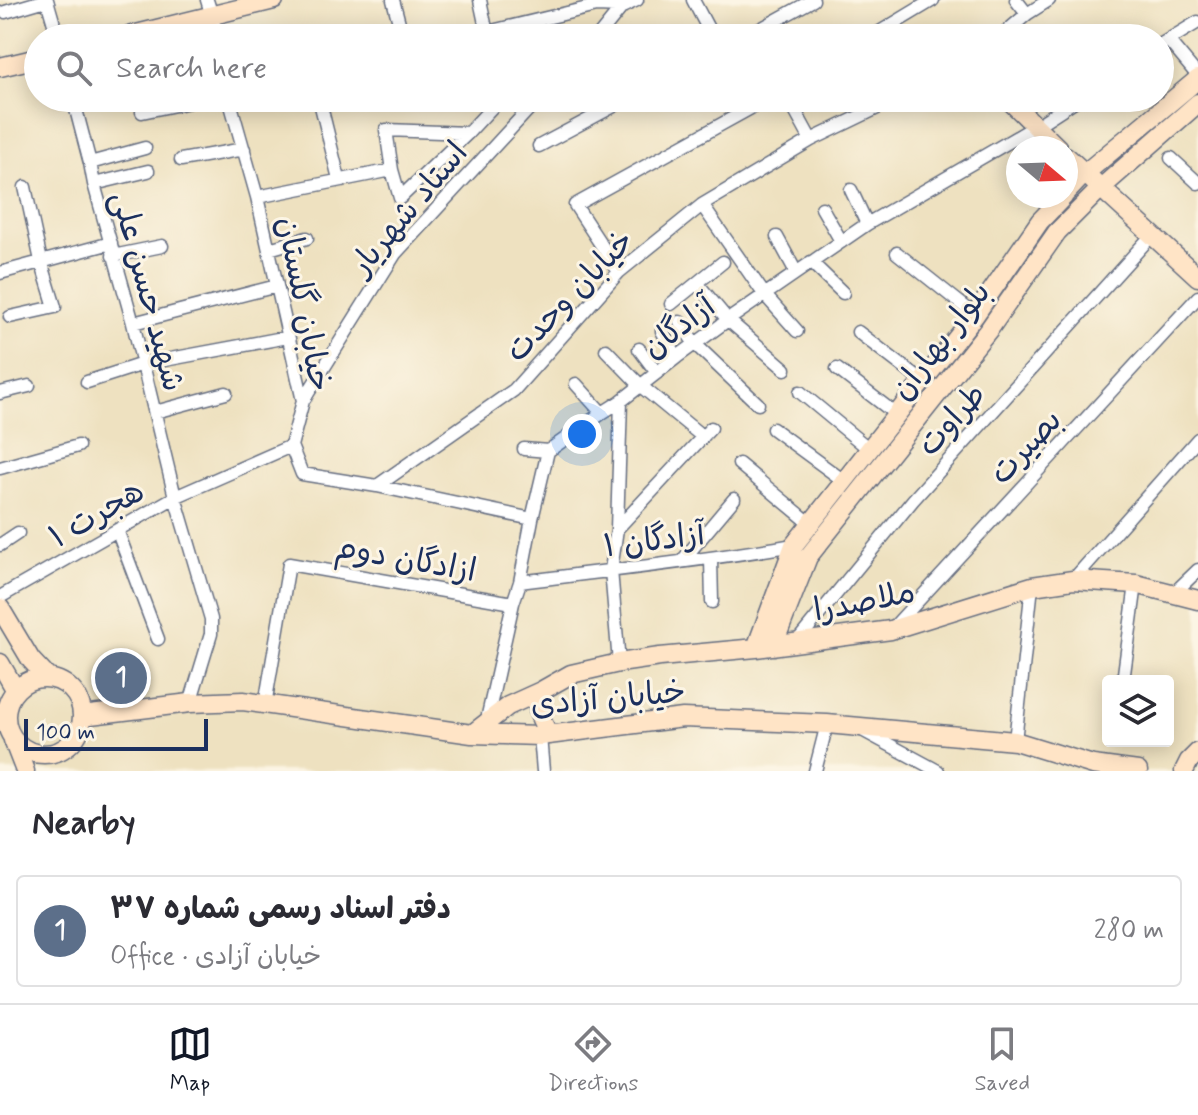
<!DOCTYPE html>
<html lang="en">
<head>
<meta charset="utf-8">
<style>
  :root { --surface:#fff; --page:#f2f2f3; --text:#2b2b33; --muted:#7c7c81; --line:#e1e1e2; --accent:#111827 }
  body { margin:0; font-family:Mynerve,"Playpen Sans Arabic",sans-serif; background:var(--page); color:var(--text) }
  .controls { position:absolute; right:24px; bottom:24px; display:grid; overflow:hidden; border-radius:8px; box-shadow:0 4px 20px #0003 }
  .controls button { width:72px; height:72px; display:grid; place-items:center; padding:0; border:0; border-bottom:2px solid var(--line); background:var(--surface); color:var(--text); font:40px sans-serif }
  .compass { position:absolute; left:1006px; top:136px; width:72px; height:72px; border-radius:50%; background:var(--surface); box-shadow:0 4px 20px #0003; rotate:109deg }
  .scale { position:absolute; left:24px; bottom:20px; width:184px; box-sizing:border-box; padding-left:8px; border:4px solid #1b2f5e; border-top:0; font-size:22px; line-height:28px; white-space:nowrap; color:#1b2f5e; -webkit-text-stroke:6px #fcf5e5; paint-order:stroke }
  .you { position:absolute; left:582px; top:434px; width:28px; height:28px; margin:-20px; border:6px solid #fff; border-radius:50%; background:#1a73e8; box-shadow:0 0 0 12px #1a73e833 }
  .badge { display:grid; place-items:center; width:52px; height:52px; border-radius:50%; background:var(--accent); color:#fff; font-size:26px; font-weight:700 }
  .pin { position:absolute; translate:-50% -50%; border:4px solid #fff; box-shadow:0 2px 8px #0006 }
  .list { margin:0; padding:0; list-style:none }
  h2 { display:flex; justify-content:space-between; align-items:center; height:104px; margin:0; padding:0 32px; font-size:34px }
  h2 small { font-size:26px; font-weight:400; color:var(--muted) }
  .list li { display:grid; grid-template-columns:52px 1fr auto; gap:24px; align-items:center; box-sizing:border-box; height:112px; margin:0 16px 16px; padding:0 16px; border:2px solid var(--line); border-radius:8px }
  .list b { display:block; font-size:30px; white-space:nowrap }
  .list p { margin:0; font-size:26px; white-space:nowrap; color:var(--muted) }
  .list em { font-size:26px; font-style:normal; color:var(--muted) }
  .icon { flex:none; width:44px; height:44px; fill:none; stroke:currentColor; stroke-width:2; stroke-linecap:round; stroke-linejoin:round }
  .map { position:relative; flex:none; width:1198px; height:771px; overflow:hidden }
  .search { position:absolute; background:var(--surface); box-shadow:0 4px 20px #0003; left:24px; right:24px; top:24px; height:88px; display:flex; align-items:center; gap:20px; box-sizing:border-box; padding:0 28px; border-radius:44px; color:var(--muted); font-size:30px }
  .sheet { height:232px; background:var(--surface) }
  nav { display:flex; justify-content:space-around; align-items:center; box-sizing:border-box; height:112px; border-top:2px solid var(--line); background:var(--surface); font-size:22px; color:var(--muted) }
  nav a { display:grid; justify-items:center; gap:4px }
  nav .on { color:var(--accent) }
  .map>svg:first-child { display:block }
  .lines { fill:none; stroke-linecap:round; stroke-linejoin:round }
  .street-casing { stroke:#656d80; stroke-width:15 }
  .secondary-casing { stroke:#656d80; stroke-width:21 }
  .street { stroke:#fff; stroke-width:12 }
  .secondary { stroke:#ffe4c6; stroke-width:18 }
  .labels { text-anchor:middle; stroke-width:6; stroke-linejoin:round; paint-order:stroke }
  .street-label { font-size:32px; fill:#1b2f5e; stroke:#fcf5e5 }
</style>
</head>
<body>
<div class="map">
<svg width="1198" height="771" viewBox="0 0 1198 771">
  <rect width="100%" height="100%" fill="#fcf5e5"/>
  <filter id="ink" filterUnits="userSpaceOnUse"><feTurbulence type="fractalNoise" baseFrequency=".0125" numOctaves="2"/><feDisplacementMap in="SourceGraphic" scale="16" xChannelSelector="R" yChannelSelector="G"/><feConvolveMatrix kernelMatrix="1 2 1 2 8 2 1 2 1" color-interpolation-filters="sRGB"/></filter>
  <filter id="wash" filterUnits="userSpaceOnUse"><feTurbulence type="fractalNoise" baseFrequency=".006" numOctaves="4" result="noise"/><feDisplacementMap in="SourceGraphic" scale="32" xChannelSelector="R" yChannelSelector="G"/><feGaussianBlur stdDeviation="1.8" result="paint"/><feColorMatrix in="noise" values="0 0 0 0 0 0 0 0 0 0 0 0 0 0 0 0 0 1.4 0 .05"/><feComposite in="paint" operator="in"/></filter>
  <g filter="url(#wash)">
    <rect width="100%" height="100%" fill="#eee1c0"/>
  </g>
  <g filter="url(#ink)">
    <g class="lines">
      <g class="street-casing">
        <path id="street" d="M47,0L58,38
          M207,0L212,16L217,38
          M393,0L403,38
          M480,0L488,38
          M693,0L713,38
          M1016,0L1027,14
          M5,12L46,0
          M463,38L596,6L622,7
          M597,38L622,7L637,0
          M744,38L813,0
          M870,38L933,0
          M999,38L1027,14L1049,0
          M1168,40L1198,76
          M1160,45L1198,22
          M73,98L90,163L94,184L133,323L175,497L211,619V634L190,703
          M319,98L339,179
          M412,98V100
          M788,98L811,140
          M142,112L209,98
          M468,133L386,130L392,170L400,198L468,133L495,104V98
          M539,146L629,98
          M1171,158L1198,183
          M181,160L244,149
          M90,163L145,148
          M94,184L148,171
          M851,190L867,224
          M257,197L392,170
          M702,205L764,294L797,331
          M822,208L841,241
          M777,237L796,272
          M269,249L307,238
          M897,253L975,315
          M113,256L162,246
          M811,262L843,293
          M619,272L575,205L769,98
          M0,273L111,243
          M697,283L728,320L785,369
          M671,304L723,262
          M10,317L55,307L41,261L25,187
          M680,322L695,344L758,404
          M133,323L277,286
          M662,331L677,357
          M858,332L923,382
          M639,349L657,373
          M606,350L642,387L703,437
          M837,369L897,415
          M87,382L143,364L288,337
          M576,384L602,413
          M800,392L869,449
          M0,393L29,386
          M303,401L395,254L539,98
          M155,412L226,393
          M773,429L844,481
          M291,446L302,474L377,486L514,390L619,272L702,205L811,140L898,98
          M524,449L548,451
          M739,464L811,524
          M0,468L78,446
          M377,486L532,519
          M617,529L711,428
          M117,530L158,639
          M0,545L18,533
          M711,559L712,602
          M682,561L734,499
          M1073,580L1198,439
          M520,582C612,570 703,561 794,545
          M1174,593L1198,570
          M0,597L175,497L291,446L303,401L257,197L229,98
          M893,628L1198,297
          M795,644L913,500L1152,235
          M619,663L611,570L617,529L621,401
          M1123,681L1136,584
          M265,705L289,564L513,603
          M486,724L513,603L520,582L532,519L548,451L602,413L621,401L677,357L728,320L867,224L1036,126L1079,98
          M862,730L938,771
          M540,736L543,771
          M1015,741L1032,586
          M815,771L827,724"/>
      </g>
      <g class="secondary-casing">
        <path id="secondary" d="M120,38L274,0
          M0,67L38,58
          M1007,98L1058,148
          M1066,156L1198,277
          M1066,193L1084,174L1198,79
          M0,608L31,660L48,678
          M773,646L808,557L990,328L1057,232L1101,188L1198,103
          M756,648L794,545L975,315L1040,221L1064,196
          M0,663L15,689
          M6 716a38 38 0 1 1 76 0a38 38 0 1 1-76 0Z
          M541,691C535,711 539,717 549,734
          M82,716L190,703L243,701L472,734L540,736L683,718L827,724L1015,741L1093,765L1138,771
          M472,734L508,706L541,691L571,674L619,663L660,657L756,648L891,630L1032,586L1073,580L1136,584L1198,600
          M13,740L25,771
          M1184,771L1189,761L1198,752"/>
      </g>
      <use href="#street" class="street"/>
      <use href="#secondary" class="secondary"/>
    </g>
  </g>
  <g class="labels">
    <g class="street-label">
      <text transform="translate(408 208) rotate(-50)" y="11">استاد شهریار</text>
      <text transform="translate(149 291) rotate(75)" y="11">شهید حسن علی</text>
      <text transform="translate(569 295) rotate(-46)" y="11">خیابان وحدت</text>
      <text transform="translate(305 304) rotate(79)" y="11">خیابان گلستان</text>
      <text transform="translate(678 326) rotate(-37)" y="11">آزادگان</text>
      <text transform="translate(940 340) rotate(-52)" y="11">بلوار بهاران</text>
      <text transform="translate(951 419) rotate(-48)" y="11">طراوت</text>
      <text transform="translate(1025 446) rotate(-47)" y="11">بصیرت</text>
      <text transform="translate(96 513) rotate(-30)" y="11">هجرت ۱</text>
      <text transform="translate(654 539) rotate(-7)" y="11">آزادگان ۱</text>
      <text transform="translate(406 558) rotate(10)" y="11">ازادگان دوم</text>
      <text transform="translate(864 600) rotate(-11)" y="11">ملاصدرا</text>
      <text transform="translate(608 697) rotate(-5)" y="11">خیابان آزادی</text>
    </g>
  </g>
</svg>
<div class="controls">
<button><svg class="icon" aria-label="layers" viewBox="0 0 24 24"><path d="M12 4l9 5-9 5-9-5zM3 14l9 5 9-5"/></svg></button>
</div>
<svg class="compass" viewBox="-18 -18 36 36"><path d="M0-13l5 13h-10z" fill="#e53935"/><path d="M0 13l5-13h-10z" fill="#7c7c81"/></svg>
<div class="scale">100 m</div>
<div class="you"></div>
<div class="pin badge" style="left:121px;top:678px;background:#5c6f8a">1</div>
<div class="search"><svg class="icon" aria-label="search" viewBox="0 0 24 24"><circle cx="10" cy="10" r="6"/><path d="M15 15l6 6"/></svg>Search here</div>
</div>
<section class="sheet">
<h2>Nearby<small></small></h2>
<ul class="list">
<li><span class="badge" style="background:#5c6f8a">1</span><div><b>دفتر اسناد رسمی شماره ۳۷</b><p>Office · خیابان آزادی</p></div><em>280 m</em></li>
</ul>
</section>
<nav>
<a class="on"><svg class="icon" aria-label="map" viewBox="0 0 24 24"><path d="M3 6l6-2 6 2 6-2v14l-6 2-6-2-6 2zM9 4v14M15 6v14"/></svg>Map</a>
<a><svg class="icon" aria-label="directions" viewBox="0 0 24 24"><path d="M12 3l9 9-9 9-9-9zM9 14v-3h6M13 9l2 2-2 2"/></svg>Directions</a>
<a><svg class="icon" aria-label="saved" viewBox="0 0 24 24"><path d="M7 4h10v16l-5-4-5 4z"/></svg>Saved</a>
</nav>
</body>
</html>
